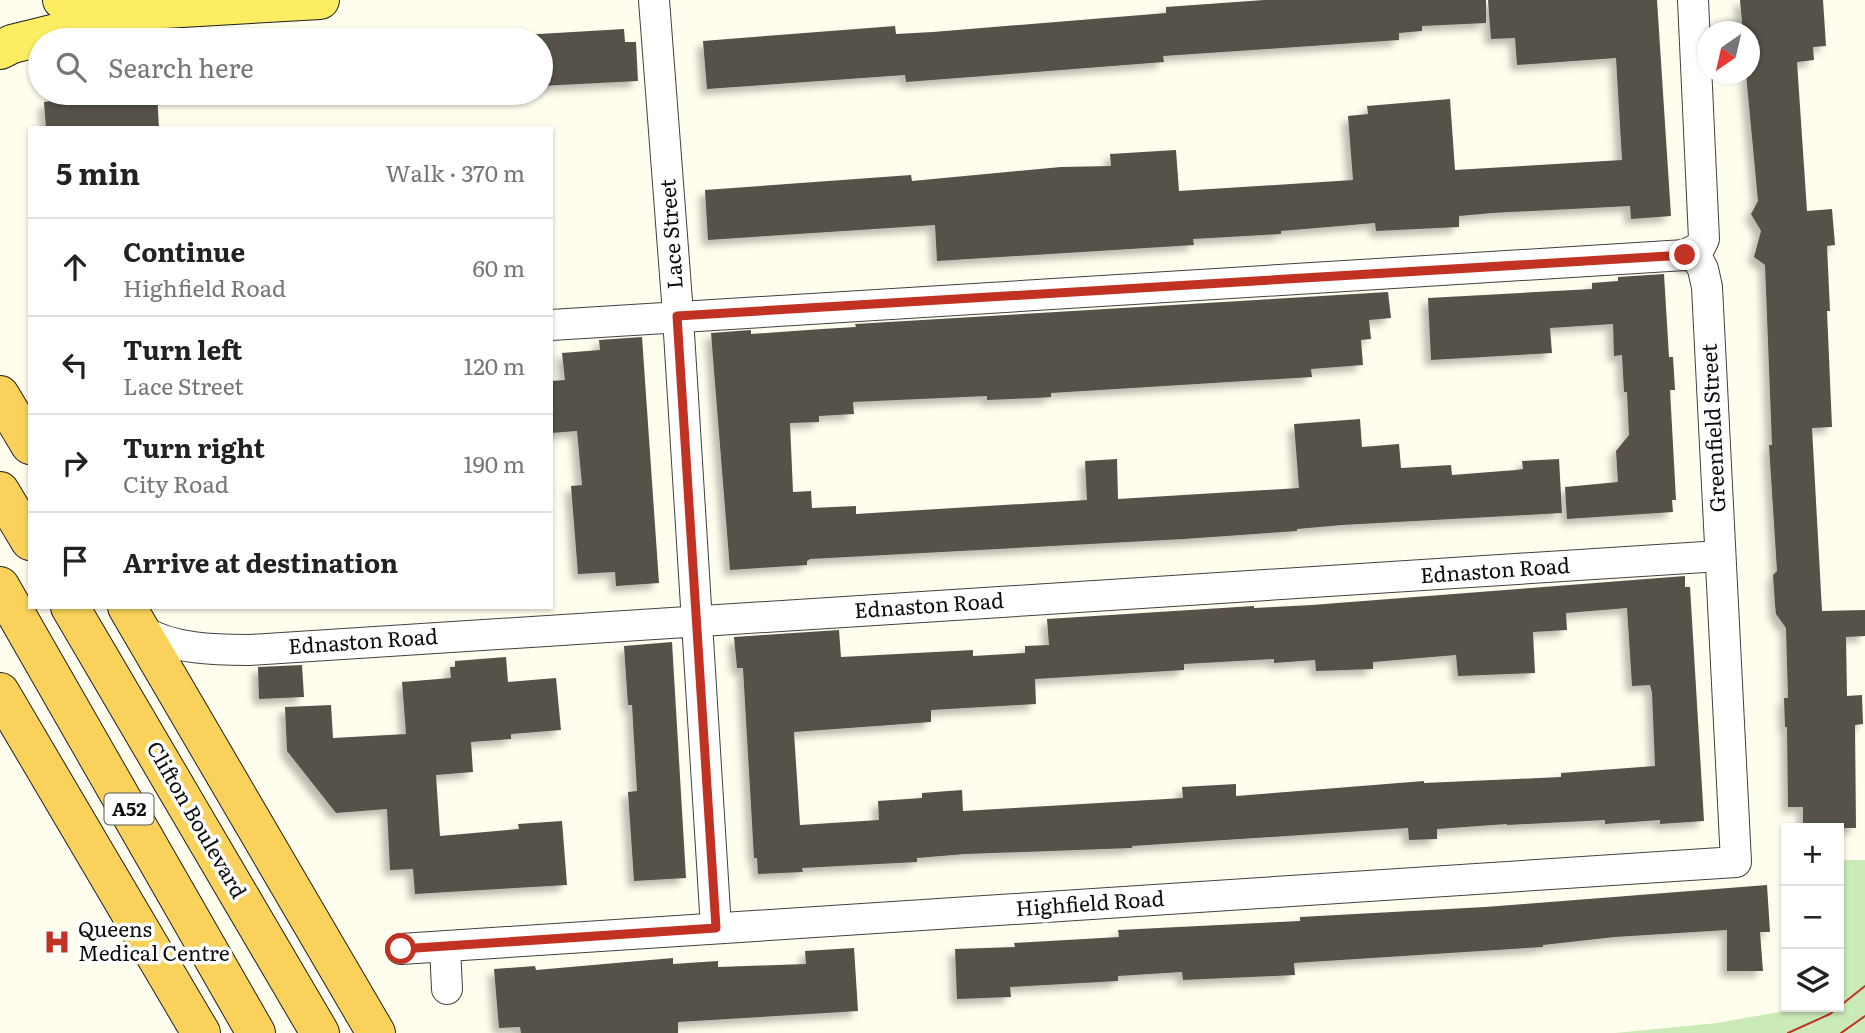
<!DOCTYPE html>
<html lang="en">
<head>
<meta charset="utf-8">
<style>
  :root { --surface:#fff; --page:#f2f2f2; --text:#222; --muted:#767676; --line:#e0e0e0 }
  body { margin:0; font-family:Literata,serif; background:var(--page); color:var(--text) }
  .controls { position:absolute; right:21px; bottom:21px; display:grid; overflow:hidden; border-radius:0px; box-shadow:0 2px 5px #0004 }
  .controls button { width:63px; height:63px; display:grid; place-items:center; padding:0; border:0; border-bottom:2px solid var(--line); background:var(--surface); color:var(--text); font:35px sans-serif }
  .compass { position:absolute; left:1697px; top:21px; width:63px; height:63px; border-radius:50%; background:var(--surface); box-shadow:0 2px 5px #0004; rotate:214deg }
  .stop { position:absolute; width:21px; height:21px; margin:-16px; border:5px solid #c13222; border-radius:50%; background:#fff }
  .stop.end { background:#c13222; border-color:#fff; box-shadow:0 2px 7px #0008 }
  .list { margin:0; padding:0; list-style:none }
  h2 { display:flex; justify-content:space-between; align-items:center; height:91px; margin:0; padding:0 28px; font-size:30px }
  h2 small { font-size:23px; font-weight:400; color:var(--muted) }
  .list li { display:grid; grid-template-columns:46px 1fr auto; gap:21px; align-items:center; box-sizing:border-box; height:98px; padding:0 28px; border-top:2px solid var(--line) }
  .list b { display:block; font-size:26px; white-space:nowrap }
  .list p { margin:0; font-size:23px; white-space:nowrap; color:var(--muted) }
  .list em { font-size:23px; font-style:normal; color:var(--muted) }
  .icon { flex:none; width:38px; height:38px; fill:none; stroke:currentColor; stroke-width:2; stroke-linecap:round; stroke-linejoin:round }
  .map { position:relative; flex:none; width:1865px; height:1033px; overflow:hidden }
  .search { position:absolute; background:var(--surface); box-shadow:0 2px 5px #0004; left:28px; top:28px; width:525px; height:77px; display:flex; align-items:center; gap:18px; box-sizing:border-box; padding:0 24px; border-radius:38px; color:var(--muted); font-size:26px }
  .panel { position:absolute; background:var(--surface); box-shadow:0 2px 5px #0004; left:28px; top:126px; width:525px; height:483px; border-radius:0px }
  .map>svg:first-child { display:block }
  .green { fill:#caeab7 }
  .building { fill:#57514a; fill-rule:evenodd; filter:url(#shadow) }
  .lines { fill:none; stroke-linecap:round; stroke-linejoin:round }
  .minor-casing { stroke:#414141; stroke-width:32 }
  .primary-casing { stroke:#1f1f1f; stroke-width:40 }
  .trunk-casing { stroke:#1f1f1f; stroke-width:40 }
  .minor { stroke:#fff; stroke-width:30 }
  .primary { stroke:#fced62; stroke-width:38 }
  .trunk { stroke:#fad25b; stroke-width:38 }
  .tram { stroke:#c13222; stroke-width:2 }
  .route { stroke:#c13222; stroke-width:9 }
  .labels { text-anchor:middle; stroke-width:7; stroke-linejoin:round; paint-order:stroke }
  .shield { fill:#fff; stroke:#565656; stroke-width:2 }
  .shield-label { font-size:19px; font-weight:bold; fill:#0e0e0e }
  .street-label { font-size:21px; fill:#0e0e0e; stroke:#fff }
  .poi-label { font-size:21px; fill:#0e0e0e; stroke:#fff; text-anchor:start }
</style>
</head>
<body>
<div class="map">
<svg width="1865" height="1033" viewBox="0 0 1865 1033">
  <defs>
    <filter id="shadow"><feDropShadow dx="-6" dy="6" stdDeviation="3.5" flood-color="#0004"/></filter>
  </defs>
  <rect width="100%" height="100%" fill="#fffeee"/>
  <path class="green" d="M1839,860H1865V1033H1615L1717,1023L1779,1012L1793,1007H1839Z"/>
  <path class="building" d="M1264,0H1486V23L1422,26V31L1399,33V40L1163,56L1164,62L906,82L905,75L707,89L703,41L895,26L896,34L933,32L1166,13V7Z
    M1488,0H1657L1671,216L1631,219L1630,206L1492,213L1459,216V227L1376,231L1375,223L1281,231V234L1193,239L1194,245L937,261L935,225L708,240L705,190L911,175L912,181L1061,167L1111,166L1110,154L1176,150L1179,191L1353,180L1348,116L1368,114L1367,106L1450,99L1455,170L1622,160L1616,58L1517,65L1515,38L1491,39Z
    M1740,0H1823L1826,46L1813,47L1814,60L1797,62L1807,211L1832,209L1835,245L1827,246L1830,311H1827L1832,427L1812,428L1822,611L1865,610V636L1846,637L1847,696L1862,695L1863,724L1855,725L1856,828H1803V807H1788L1787,727H1785L1784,698H1788L1786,628L1776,614L1775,605L1773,575L1777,571L1769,445H1772L1765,265L1754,257L1761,231L1751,214L1758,201L1746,74H1749V32H1743Z
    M624,29L625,42H636L638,81L541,86V40H522V35Z
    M54,93H157L159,128H46L44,102L54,101Z
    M1664,274L1669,357H1673L1675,390H1670L1676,500H1672L1673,512L1567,519L1565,487L1618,482L1616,451L1629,435L1627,392H1624L1622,355L1614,356L1613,324L1550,328L1552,353L1431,360L1428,298L1592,289V283L1618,281V277Z
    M1388,292L1391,318L1369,320L1371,339L1361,340L1363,365L1311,369L1312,377L1051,393V397L1036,398L987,400V396L853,402L854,414L819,416V422L790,423L793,492L811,491L812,508L856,506V514L1087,500L1085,461L1117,459L1118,499L1299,488L1294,424L1360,419L1362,447L1399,444L1401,468L1451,465L1452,475L1516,470L1523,469L1522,461L1559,459L1562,513L1342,525L1297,529V531L1184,539L810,559L807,561V565L730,570L711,333L751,330V334L822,329L856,327L855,324Z
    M642,337L659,583L616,586L615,572L578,574L571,486L582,485L577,431L551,433V381L565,380L562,353L600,350L599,340Z
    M1685,576V587H1690L1704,821L1660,824V820L1605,824V820L1507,825V824L1437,829V839L1409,840L1408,828L1132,846V848L965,854L917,858V862L802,868L803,872L758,874L757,858H754L743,668H737L734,637L839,630L841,657L973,650V656L1025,653V646L1049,645L1047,619L1254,606V608L1312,605ZM1627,608L1632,686L1650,685L1652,693L1655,766L1561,773V777L1424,783V781L1236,796V784L1182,787L1183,798L963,811L962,790L922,793V798L878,801L879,820L800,825L794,732L931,722V710L1036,704L1035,679L1184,670V664L1274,659V663L1315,660L1316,671L1373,669V662L1456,655L1458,676L1535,673L1533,632L1567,630L1566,613Z
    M672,642L686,878L634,881L628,792L637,791L632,705H628L624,646Z
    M506,657L508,682L556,678L561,730L511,734V739L471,742L473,772L436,775L440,836L519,829L518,824L562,821L567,885L415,894L413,869L390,870L387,809L336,813L287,751L285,707L331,705L333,738L406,734L402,682L451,678L450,667H455V661Z
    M302,665L304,697L259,699L258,667Z
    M1767,885L1770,932H1760L1763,971H1727V930L1615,937L1543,945V947L1294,963L1295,975L1183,980L1182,972L1118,976V981L1010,987L1011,997L957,999L955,949L1015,947L1014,943L1119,937L1118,930L1300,921V917L1485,907Z
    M854,948L858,1011L678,1022V1033H521L520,1027L499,1028L494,969L535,966L536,970L673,958V964L718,961V967L806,964L805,951Z"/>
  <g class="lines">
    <g class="minor-casing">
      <path id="minor" d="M654,0L677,301L716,928
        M551,325L1685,255L1700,247L1704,239L1693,0
        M141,630C171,649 215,650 249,650L1720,556
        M445,946L447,989
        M401,949L1736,862L1707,287L1703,269L1694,252"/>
    </g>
    <g class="primary-casing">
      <path id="primary" d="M62,0L147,10L320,0
        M0,50L12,44L125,16"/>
    </g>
    <g class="trunk-casing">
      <path id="trunk" d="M0,395L30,445
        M0,491L30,541
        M0,586L256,1033
        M70,607L320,1033
        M127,607L376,1033
        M0,692L201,1033"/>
    </g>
    <use href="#minor" class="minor"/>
    <use href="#primary" class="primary"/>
    <use href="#trunk" class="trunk"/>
    <path class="tram" d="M1788,1033L1830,1014L1865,986
      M1841,1033L1865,1016"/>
  </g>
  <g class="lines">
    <path class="route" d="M401,949L716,928L677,316L1685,255"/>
  </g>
  <defs>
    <g id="hospital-bare" transform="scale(2.1)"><path d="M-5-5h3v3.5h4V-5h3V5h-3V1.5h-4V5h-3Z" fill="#c13222" stroke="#fff" stroke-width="2.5" paint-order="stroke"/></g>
  </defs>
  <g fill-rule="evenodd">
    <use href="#hospital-bare" x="57" y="942"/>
  </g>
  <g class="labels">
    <rect class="shield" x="104.5" y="793.5" width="49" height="31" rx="5"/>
    <g class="shield-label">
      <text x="129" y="816">A52</text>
    </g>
    <g class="street-label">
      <text transform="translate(672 234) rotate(-94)" y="7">Lace Street</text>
      <text transform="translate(1714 428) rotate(-93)" y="7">Greenfield Street</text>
      <text transform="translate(1495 571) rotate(-4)" y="7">Ednaston Road</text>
      <text transform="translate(929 606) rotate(-4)" y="7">Ednaston Road</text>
      <text transform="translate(363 642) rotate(-4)" y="7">Ednaston Road</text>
      <text transform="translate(196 820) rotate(60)" y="7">Clifton Boulevard</text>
      <text transform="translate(1090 904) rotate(-4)" y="7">Highfield Road</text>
    </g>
    <g class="poi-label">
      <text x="78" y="937">Queens<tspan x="78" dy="24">Medical Centre</tspan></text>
    </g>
  </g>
</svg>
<div class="controls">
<button>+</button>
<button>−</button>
<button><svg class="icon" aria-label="layers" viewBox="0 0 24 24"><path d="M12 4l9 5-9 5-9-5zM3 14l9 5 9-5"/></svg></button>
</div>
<svg class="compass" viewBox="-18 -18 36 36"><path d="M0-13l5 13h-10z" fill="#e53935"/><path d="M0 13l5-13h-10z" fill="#767676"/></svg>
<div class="stop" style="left:401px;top:949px"></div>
<div class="stop end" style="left:1685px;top:255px"></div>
<div class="search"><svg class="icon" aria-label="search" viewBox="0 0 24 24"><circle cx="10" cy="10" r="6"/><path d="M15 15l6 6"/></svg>Search here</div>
<section class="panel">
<h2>5 min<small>Walk · 370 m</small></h2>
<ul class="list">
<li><svg class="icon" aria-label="ahead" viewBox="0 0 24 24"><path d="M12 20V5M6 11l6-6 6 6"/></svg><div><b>Continue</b><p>Highfield Road</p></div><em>60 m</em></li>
<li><svg class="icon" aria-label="left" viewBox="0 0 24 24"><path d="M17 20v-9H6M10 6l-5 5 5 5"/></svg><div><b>Turn left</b><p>Lace Street</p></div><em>120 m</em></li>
<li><svg class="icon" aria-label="right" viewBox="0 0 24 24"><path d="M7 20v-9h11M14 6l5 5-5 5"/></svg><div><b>Turn right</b><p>City Road</p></div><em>190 m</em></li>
<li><svg class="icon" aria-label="arrive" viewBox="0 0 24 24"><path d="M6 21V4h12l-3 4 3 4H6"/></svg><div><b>Arrive at destination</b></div></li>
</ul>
</section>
</div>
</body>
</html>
